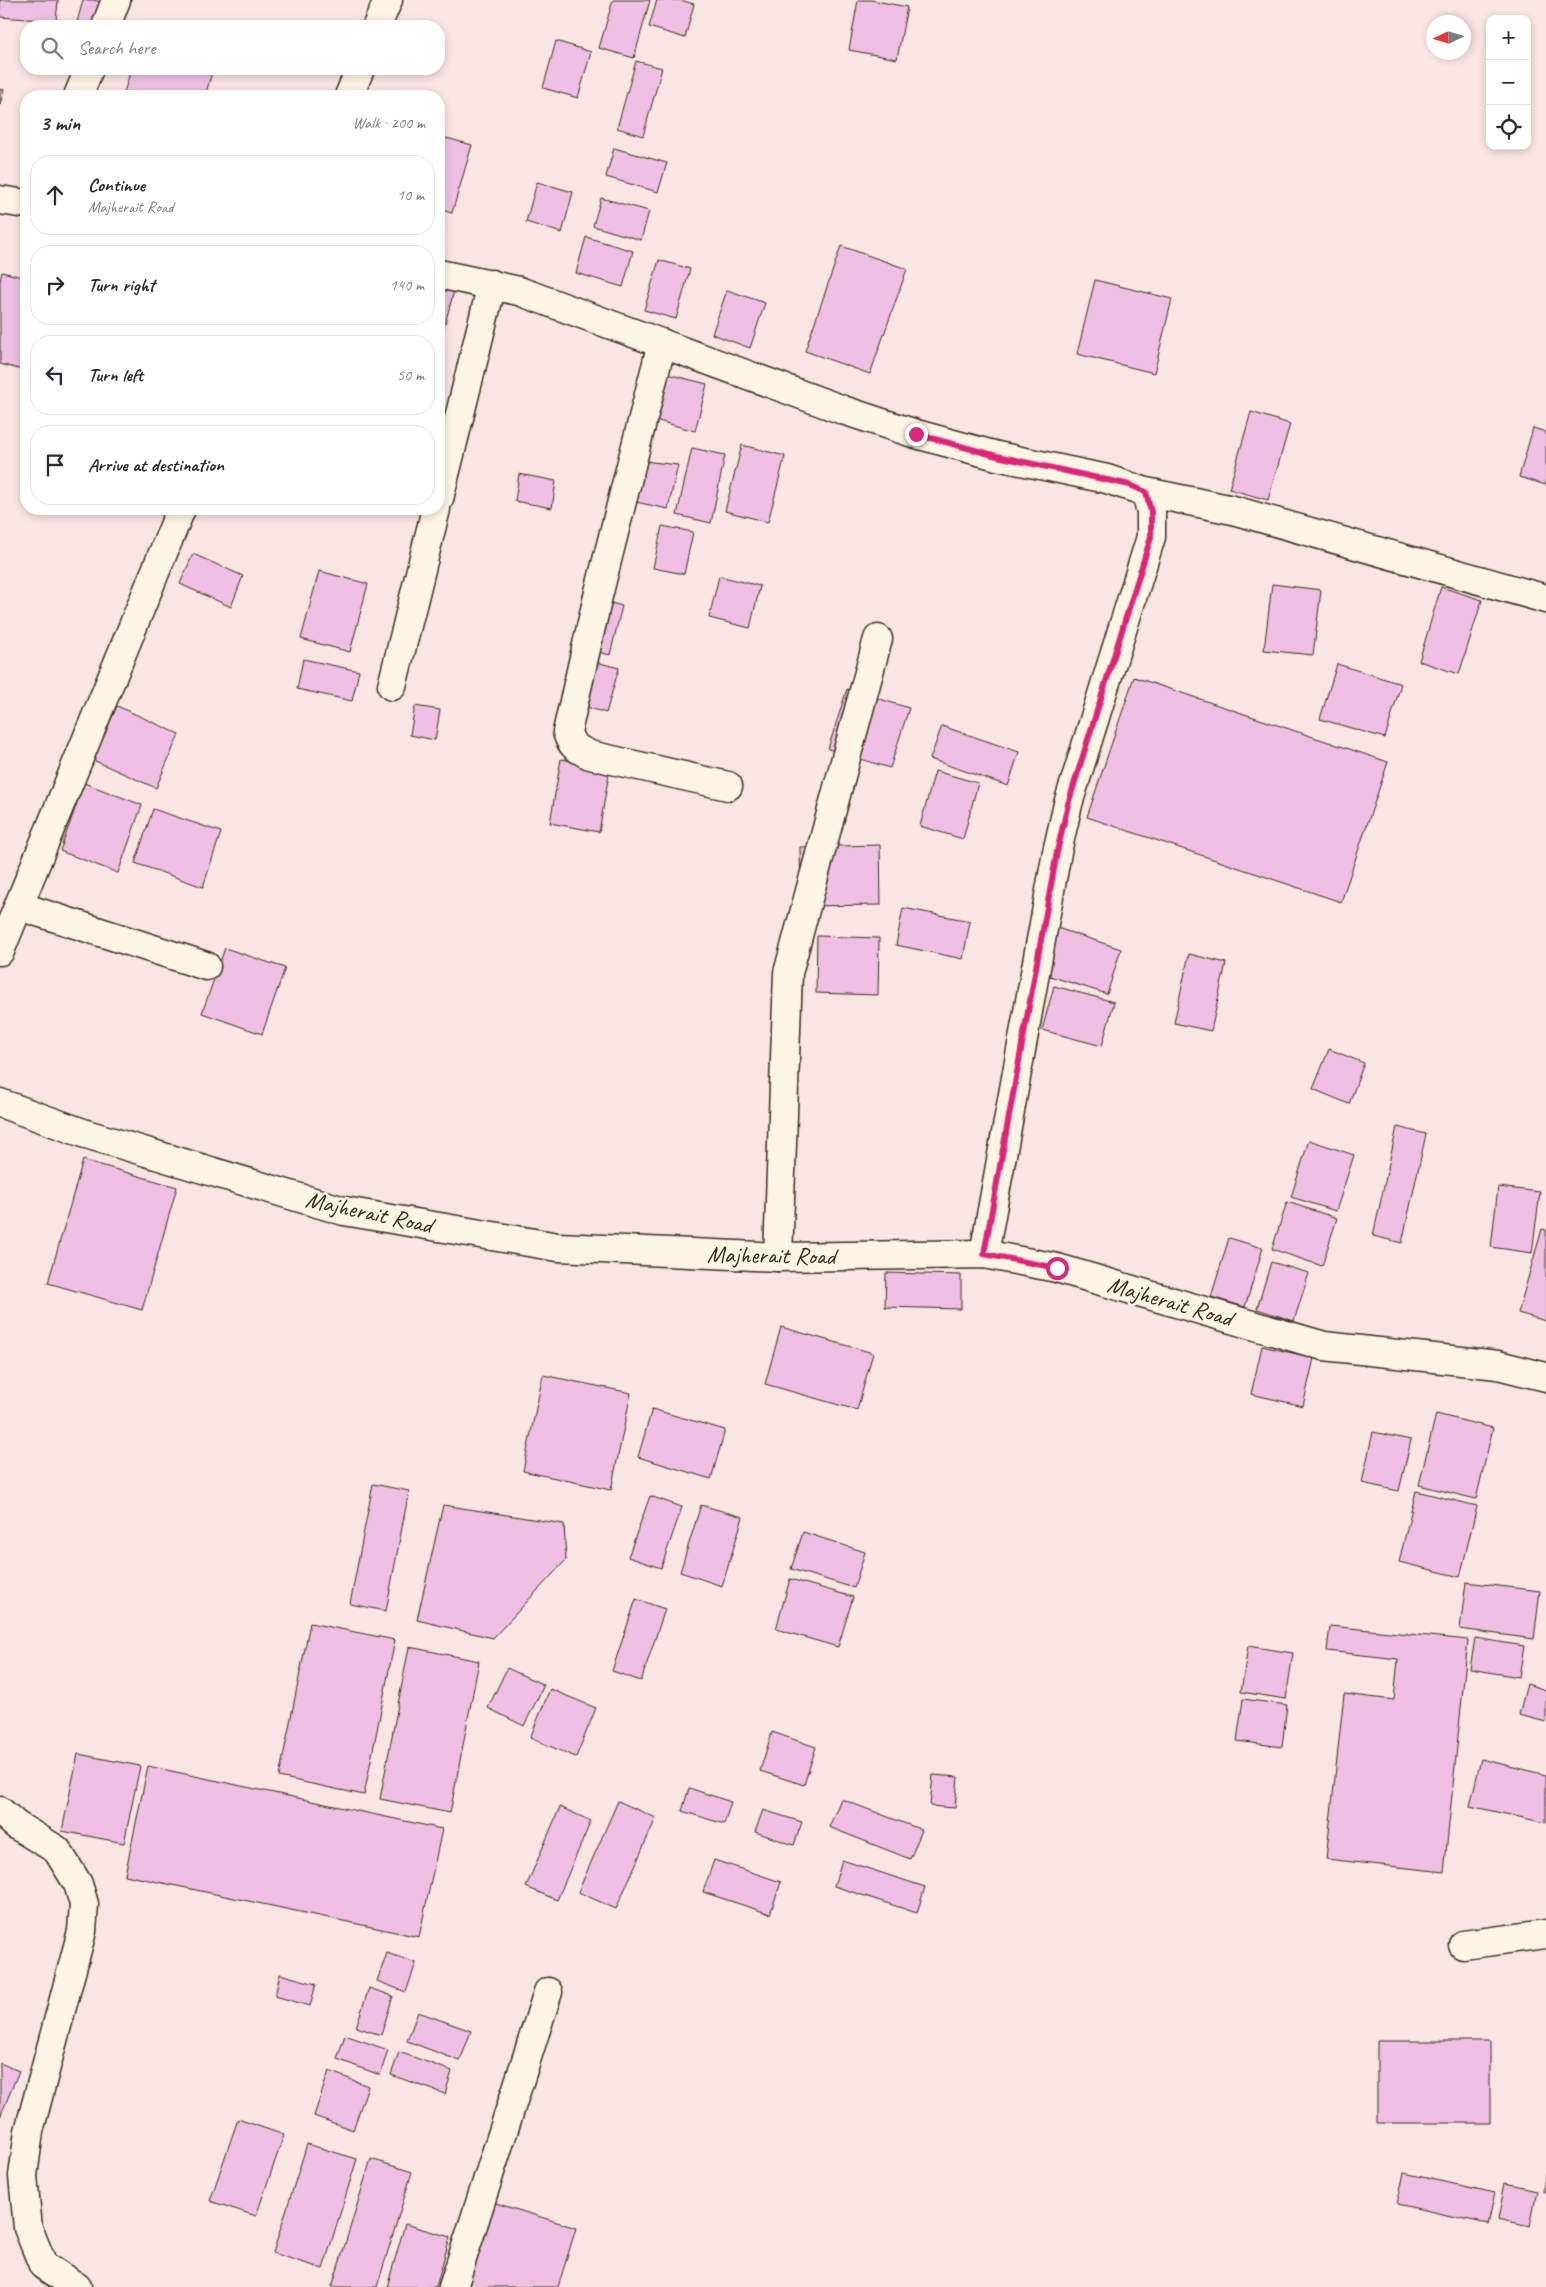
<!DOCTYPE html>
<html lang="en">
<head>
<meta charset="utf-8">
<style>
  :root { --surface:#fff; --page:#f7f7f7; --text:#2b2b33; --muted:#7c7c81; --line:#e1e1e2 }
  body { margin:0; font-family:Caveat,sans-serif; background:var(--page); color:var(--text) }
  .controls { position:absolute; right:15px; top:15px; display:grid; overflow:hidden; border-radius:10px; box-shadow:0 2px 8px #0003 }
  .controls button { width:45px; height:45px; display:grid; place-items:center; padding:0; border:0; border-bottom:1px solid var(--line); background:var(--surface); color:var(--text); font:25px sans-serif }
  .compass { position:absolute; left:1426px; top:15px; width:45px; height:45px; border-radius:50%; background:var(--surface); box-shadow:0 2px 8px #0003; rotate:266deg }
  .stop { position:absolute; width:15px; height:15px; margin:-11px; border:4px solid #db2777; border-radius:50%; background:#fff }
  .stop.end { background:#db2777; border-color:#fff; box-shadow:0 1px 5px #0008 }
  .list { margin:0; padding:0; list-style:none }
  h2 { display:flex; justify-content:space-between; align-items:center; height:65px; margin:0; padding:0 20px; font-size:21px }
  h2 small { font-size:16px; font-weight:400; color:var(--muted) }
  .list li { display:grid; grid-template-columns:32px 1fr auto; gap:15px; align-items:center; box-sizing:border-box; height:80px; margin:0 10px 10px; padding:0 10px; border:1px solid var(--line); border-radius:20px }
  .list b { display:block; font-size:19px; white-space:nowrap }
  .list p { margin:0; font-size:16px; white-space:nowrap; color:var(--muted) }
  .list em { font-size:16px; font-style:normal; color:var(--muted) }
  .icon { flex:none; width:28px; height:28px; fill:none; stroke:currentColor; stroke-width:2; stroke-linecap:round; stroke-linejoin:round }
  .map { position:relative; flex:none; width:1546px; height:2287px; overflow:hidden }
  .search { position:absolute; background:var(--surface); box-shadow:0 2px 8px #0003; left:20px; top:20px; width:425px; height:55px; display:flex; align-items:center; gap:12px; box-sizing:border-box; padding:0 18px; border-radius:20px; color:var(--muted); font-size:19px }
  .panel { position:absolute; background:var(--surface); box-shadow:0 2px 8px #0003; left:20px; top:90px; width:425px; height:425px; border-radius:20px }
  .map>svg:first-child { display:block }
  .building { fill:#efc0e3; stroke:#3b2a1e }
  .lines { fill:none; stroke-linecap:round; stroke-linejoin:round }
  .minor-casing { stroke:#3b2a1e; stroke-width:31 }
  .tertiary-casing { stroke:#3b2a1e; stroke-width:31 }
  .minor { stroke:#fcf5e5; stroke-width:28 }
  .tertiary { stroke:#fcf5e5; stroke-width:28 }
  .route { stroke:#db2777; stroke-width:6 }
  .labels { text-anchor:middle; stroke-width:5; stroke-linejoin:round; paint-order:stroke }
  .street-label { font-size:24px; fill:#3b2a1e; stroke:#fcf5e5 }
</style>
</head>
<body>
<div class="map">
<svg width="1546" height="2287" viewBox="0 0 1546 2287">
  <rect width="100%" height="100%" fill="#f8e5e4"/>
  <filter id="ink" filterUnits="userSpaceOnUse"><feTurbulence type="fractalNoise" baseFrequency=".02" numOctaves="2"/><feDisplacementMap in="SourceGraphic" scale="10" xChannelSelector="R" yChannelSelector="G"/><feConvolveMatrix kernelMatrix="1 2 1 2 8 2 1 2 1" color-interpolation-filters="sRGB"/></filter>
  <g filter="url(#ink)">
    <path class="building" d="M0,0H58L56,21L0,17Z
      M83,0H94L115,6L109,26H76Z
      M613,0H650L634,58L599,48Z
      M657,0H680L694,4L685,38L649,27Z
      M858,0H871L907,7L897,59L849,50Z
      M556,41L591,52L578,98L543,88Z
      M636,61L662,68L643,136L617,128Z
      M131,69H213L205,96H123Z
      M0,89L4,90L0,105Z
      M439,136L472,145L452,213L439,209Z
      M614,148L667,163L658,192L606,177Z
      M537,182L573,192L562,233L526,222Z
      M601,198L649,211L641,240L593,226Z
      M586,237L633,251L623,287L576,273Z
      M841,246L907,269L870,374L805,351Z
      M659,260L690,269L676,319L644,310Z
      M2,272L26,278V371L0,364V281Z
      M1095,280L1172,299L1154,373L1077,354Z
      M439,282L455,287L439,346Z
      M727,290L765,303L750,348L712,334Z
      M667,374L707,384L695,431L655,420Z
      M1251,412L1290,424L1268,500L1229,489Z
      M1533,428L1546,432V485L1519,477Z
      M742,445L785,456L768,522L725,511Z
      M692,448L725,455L711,523L677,515Z
      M635,460L678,465L668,509L631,501Z
      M519,474L556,481L552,508L515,501Z
      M662,526L693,532L684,574L653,568Z
      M193,554L243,576L231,607L180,584Z
      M319,571L368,584L350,652L301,639Z
      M719,576L760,586L750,628L709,618Z
      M1272,584L1321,590L1313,655L1264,650Z
      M1441,587L1482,600L1459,674L1419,661Z
      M604,601L622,606L610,655L591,650Z
      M303,659L359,671L352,701L297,689Z
      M596,662L619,668L606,713L583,706Z
      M1337,664L1401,684L1385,738L1320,719Z
      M1134,677L1388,762L1341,902L1087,817Z
      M847,689L909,708L890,768L828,749Z
      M117,706L179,734L156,788L93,760Z
      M415,706L440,710L435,740L410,735Z
      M942,726L1019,752L1008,786L930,759Z
      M561,759L610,768L599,832L550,823Z
      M935,771L978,783L963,839L920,826Z
      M84,783L142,805L118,873L60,851Z
      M153,809L221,832L203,887L135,863Z
      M880,845L881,905L801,906L800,847Z
      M903,908L970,921L963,959L896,945Z
      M1051,926L1121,949L1107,994L1037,972Z
      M817,936L879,938L878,995L816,993Z
      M225,948L285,968L262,1034L202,1013Z
      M1189,954L1226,963L1211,1031L1174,1023Z
      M1054,986L1114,1002L1102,1046L1042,1030Z
      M1329,1049L1364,1063L1349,1104L1313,1089Z
      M1397,1127L1426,1134L1402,1243L1373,1236Z
      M1309,1140L1354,1155L1336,1211L1291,1197Z
      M83,1160L177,1187L142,1310L48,1283Z
      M1498,1187L1540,1192L1532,1253L1491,1247Z
      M1287,1202L1337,1218L1322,1266L1272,1249Z
      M1542,1229L1546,1230V1321L1518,1313Z
      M1229,1238L1263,1248L1245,1307L1211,1297Z
      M1271,1262L1309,1273L1294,1321L1257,1309Z
      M886,1273L961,1275V1309L885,1307Z
      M781,1327L873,1353L857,1410L765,1384Z
      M1262,1346L1314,1358L1303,1406L1251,1394Z
      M543,1375L631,1393L611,1490L523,1471Z
      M652,1409L725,1430L711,1479L638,1457Z
      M1436,1414L1493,1428L1476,1499L1419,1485Z
      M1373,1432L1411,1440L1399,1491L1362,1483Z
      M373,1484L409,1491L386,1611L350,1604Z
      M1416,1491L1477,1506L1460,1577L1399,1562Z
      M650,1496L682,1507L661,1568L628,1557Z
      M443,1505L564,1524L566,1560L493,1638L417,1620Z
      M701,1505L743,1517L722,1586L680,1572Z
      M803,1532L865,1552L854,1588L791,1569Z
      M790,1579L853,1597L838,1647L776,1629Z
      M1466,1582L1540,1591L1534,1639L1460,1629Z
      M636,1599L665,1609L641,1681L612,1671Z
      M310,1623L395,1640L364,1795L279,1777Z
      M1330,1626L1468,1640L1444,1872L1326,1859L1344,1694L1394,1700L1398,1659L1327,1651Z
      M1475,1638L1524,1646L1519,1677L1470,1669Z
      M1248,1646L1293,1653L1286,1699L1241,1692Z
      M409,1647L479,1661L450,1813L380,1799Z
      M507,1668L544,1685L524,1726L488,1708Z
      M1527,1684L1546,1690V1722L1519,1715Z
      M550,1689L596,1708L576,1757L530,1738Z
      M1243,1699L1287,1705L1282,1747L1237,1741Z
      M772,1732L816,1747L804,1785L760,1771Z
      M78,1754L140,1766L124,1843L62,1831Z
      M1481,1759L1546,1775V1823L1470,1806Z
      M148,1766L442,1829L419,1937L125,1875Z
      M933,1775L958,1777L955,1808L930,1806Z
      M689,1788L731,1802L724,1824L682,1811Z
      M841,1799L922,1830L910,1859L829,1827Z
      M618,1801L656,1818L616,1909L578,1892Z
      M560,1807L591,1821L557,1900L526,1887Z
      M763,1810L802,1822L794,1845L755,1832Z
      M714,1860L781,1882L770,1914L703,1892Z
      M842,1860L925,1887L917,1913L834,1886Z
      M387,1953L416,1963L406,1992L377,1981Z
      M280,1974L316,1984L310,2006L275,1996Z
      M369,1988L393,1996L381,2035L356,2027Z
      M418,2012L471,2031L460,2061L407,2041Z
      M345,2035L388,2050L380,2075L337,2059Z
      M1377,2041H1490V2123H1377Z
      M399,2052L452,2071L445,2094L391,2075Z
      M0,2063L19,2071L0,2117Z
      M329,2071L368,2086L353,2130L314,2116Z
      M238,2119L284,2135L256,2216L210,2201Z
      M307,2144L357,2159L323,2269L273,2253Z
      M371,2159L412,2172L377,2287H332Z
      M1546,2167V2191H1543Z
      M1404,2173L1495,2193L1488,2224L1397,2204Z
      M1505,2183L1537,2190L1530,2226L1498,2219Z
      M489,2201L576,2228L558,2287H462Z
      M405,2224L450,2237L436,2287H387Z"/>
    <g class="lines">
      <g class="minor-casing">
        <path id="minor" d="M106,26L116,0
          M377,26L388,0
          M78,96L89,69
          M349,96L360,69
          M0,200L26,204
          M439,274L519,291L843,410L916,434L997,456L1107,479L1146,492L1151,512V537L1068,804L1057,852L984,1254
          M662,343L599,592L567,732C571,746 577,749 590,755L728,786
          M1146,492L1233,510L1546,599
          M439,499L492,284
          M392,686L436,509
          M19,906L206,966
          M0,951L181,509
          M778,1257L788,973L878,639
          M0,1811L16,1825L57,1850L78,1884L84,1904L82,1931L29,2131L23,2176L28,2228L43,2265L77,2287
          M1463,1945L1546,1934
          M453,2287L548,1992"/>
      </g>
      <g class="tertiary-casing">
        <path id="tertiary" d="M0,1103L86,1134L344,1211L558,1247L778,1257L984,1254L1057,1268L1324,1346L1498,1365L1546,1377"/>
      </g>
      <use href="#minor" class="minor"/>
      <use href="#tertiary" class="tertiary"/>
    </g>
  </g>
  <g class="lines" filter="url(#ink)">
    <path class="route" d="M916,434L997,456L1130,485L1146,492L1151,512V537L1068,804L1057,852L984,1254L1057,1268"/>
  </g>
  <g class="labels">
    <g class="street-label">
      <text transform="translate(369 1212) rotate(12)" y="8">Majherait Road</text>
      <text transform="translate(771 1255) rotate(1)" y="8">Majherait Road</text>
      <text transform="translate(1170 1301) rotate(16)" y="8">Majherait Road</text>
    </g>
  </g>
</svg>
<div class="controls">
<button>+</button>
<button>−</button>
<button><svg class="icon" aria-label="locate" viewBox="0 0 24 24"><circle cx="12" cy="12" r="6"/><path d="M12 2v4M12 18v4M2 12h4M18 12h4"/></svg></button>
</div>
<svg class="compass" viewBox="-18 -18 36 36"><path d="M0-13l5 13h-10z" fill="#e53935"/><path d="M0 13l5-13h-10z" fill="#7c7c81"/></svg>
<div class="stop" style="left:1057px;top:1268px"></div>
<div class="stop end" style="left:916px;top:434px"></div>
<div class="search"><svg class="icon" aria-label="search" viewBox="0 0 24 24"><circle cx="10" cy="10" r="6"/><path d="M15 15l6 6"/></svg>Search here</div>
<section class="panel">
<h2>3 min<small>Walk · 200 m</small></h2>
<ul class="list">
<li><svg class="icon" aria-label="ahead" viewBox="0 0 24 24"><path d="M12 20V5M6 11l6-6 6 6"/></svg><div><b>Continue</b><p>Majherait Road</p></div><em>10 m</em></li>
<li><svg class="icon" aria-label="right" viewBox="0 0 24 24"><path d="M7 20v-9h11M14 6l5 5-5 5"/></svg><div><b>Turn right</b></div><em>140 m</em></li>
<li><svg class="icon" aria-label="left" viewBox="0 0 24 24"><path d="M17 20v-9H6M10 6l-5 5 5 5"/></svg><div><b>Turn left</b></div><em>50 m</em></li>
<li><svg class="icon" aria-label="arrive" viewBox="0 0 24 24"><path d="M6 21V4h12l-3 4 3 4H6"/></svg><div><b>Arrive at destination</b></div></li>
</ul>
</section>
</div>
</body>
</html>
